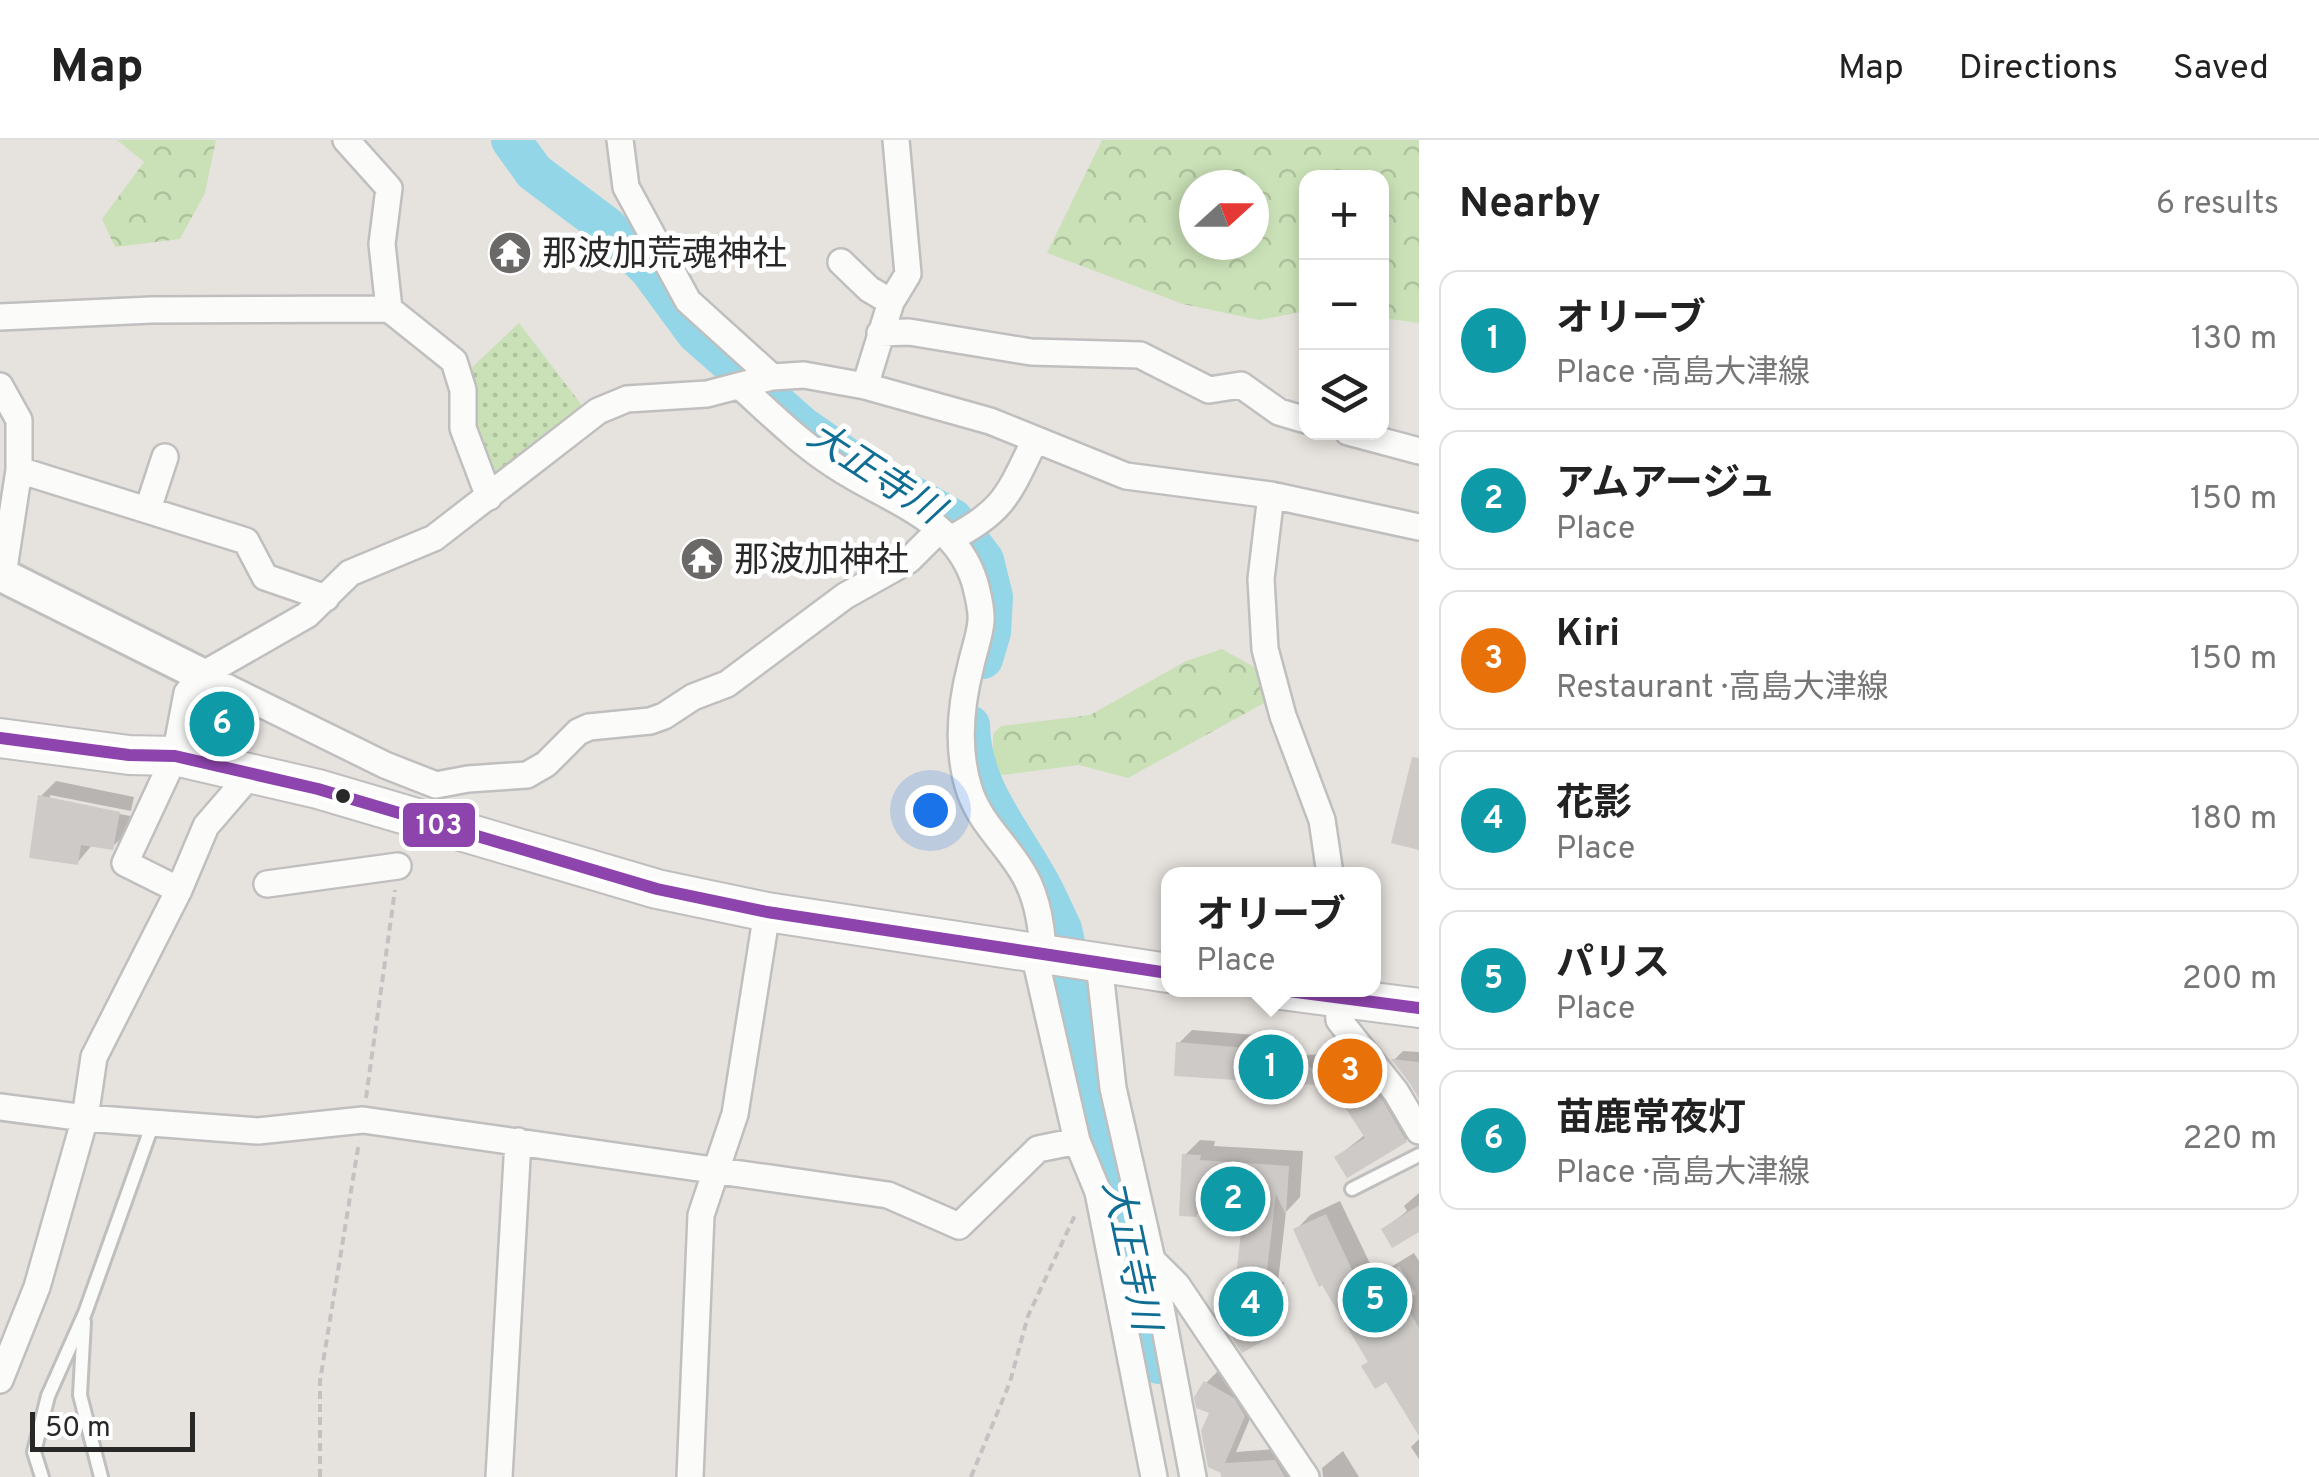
<!DOCTYPE html>
<html lang="en">
<head>
<meta charset="utf-8">
<style>
  :root { --surface:#fff; --page:#f6f6f6; --text:#222; --muted:#767676; --line:#e0e0e0; --accent:#b45309 }
  body { margin:0; font-family:Overpass,"Noto Sans JP",sans-serif; background:var(--page); color:var(--text) }
  .controls { position:absolute; right:30px; top:30px; display:grid; overflow:hidden; border-radius:20px; box-shadow:0 5px 15px #0003 }
  .controls button { width:90px; height:90px; display:grid; place-items:center; padding:0; border:0; border-bottom:2px solid var(--line); background:var(--surface); color:var(--text); font:50px sans-serif }
  .compass { position:absolute; left:1179px; top:30px; width:90px; height:90px; border-radius:50%; background:var(--surface); box-shadow:0 5px 15px #0003; rotate:69deg }
  .scale { position:absolute; left:30px; bottom:25px; width:165px; box-sizing:border-box; padding-left:10px; border:5px solid #282828; border-top:0; font-size:28px; line-height:35px; white-space:nowrap; color:#282828; -webkit-text-stroke:8px #fff; paint-order:stroke }
  .you { position:absolute; left:930px; top:670px; width:35px; height:35px; margin:-25px; border:8px solid #fff; border-radius:50%; background:#1a73e8; box-shadow:0 0 0 15px #1a73e833 }
  .badge { display:grid; place-items:center; width:65px; height:65px; border-radius:50%; background:var(--accent); color:#fff; font-size:32px; font-weight:700 }
  .pin { position:absolute; translate:-50% -50%; border:5px solid #fff; box-shadow:0 2px 10px #0006 }
  .popup { position:absolute; left:1161px; top:727px; width:220px; height:130px; box-sizing:border-box; display:grid; place-content:center; border-radius:20px; background:var(--surface); filter:drop-shadow(0 2px 8px #0005); font-size:32px; white-space:nowrap; color:var(--muted) }
  .popup b { font-size:38px; color:var(--text) }
  .popup::after { content:''; position:absolute; left:50%; top:100%; margin-left:-20px; border:20px solid transparent; border-top-color:var(--surface) }
  .list { margin:0; padding:0; list-style:none }
  h2 { display:flex; justify-content:space-between; align-items:center; height:130px; margin:0; padding:0 40px; font-size:42px }
  h2 small { font-size:32px; font-weight:400; color:var(--muted) }
  .list li { display:grid; grid-template-columns:65px 1fr auto; gap:30px; align-items:center; box-sizing:border-box; height:140px; margin:0 20px 20px; padding:0 20px; border:2px solid var(--line); border-radius:20px }
  .list b { display:block; font-size:38px; white-space:nowrap }
  .list p { margin:0; font-size:32px; white-space:nowrap; color:var(--muted) }
  .list em { font-size:32px; font-style:normal; color:var(--muted) }
  .icon { flex:none; width:55px; height:55px; fill:none; stroke:currentColor; stroke-width:2; stroke-linecap:round; stroke-linejoin:round }
  .map { position:relative; flex:none; width:1419px; height:1337px; overflow:hidden }
  header { display:flex; align-items:center; gap:60px; box-sizing:border-box; height:140px; padding:0 50px; background:var(--surface); border-bottom:2px solid var(--line) }
  header strong { font-size:48px }
  nav { display:flex; gap:55px; margin-inline-start:auto; font-size:35px }
  main { display:flex }
  aside { flex:1; background:var(--surface) }
  .map>svg:first-child { display:block }
  .grass { fill:url(#grass-dots) }
  .forest { fill:url(#forest-crowns); fill-rule:evenodd }
  .shadow { fill:#0003 }
  .lines { fill:none; stroke-linecap:round; stroke-linejoin:round }
  .river { stroke:#93d6e7; stroke-width:40 }
  .building { fill:#cdcac7 }
  .service-casing { stroke:#c0bfbf; stroke-width:18 }
  .minor-casing { stroke:#c0bfbf; stroke-width:30 }
  .tertiary-casing { stroke:#c0bfbf; stroke-width:38 }
  .secondary-casing { stroke:#c0bfbf; stroke-width:42 }
  .path { stroke:#c3c2c2; stroke-width:4; stroke-dasharray:8 5; stroke-linecap:butt }
  .service { stroke:#fbfbfa; stroke-width:12 }
  .minor { stroke:#fbfbfa; stroke-width:25 }
  .tertiary { stroke:#fbfbfa; stroke-width:32 }
  .secondary { stroke:#fbfbfa; stroke-width:38 }
  .bus-1-casing { stroke:#fff; stroke-width:20 }
  .bus-1 { stroke:#8e44ad; stroke-width:12 }
  .bus-dot { fill:#282828; stroke:#fff; stroke-width:4 }
  .labels { text-anchor:middle; stroke-width:10; stroke-linejoin:round; paint-order:stroke }
  .poi-label { font-size:35px; fill:#282828; stroke:#fff; text-anchor:start }
  .water-label { font-size:38px; font-style:italic; fill:#106e94; stroke:#fff }
  .line-badge { stroke:#fff; stroke-width:4 }
  .badge-label { font-size:28px; text-anchor:middle; font-weight:bold; fill:#fff }
</style>
</head>
<body>
<header>
<strong>Map</strong>
<nav><a>Map</a><a>Directions</a><a>Saved</a></nav>
</header>
<main>
<div class="map">
<svg width="1419" height="1337" viewBox="0 0 1419 1337">
  <defs>
    <pattern id="grass-dots" width="8" height="8" patternUnits="userSpaceOnUse" patternTransform="scale(2.5)"><rect width="8" height="8" fill="#cae1b7"/><path d="M2 2h.1M6 6h.1" fill="none" stroke="#aec19d" stroke-width="1.8" stroke-linecap="round"/></pattern>
    <pattern id="forest-crowns" width="20" height="18" patternUnits="userSpaceOnUse" patternTransform="scale(2.5)"><rect width="20" height="18" fill="#cae1b7"/><path d="M2 6a3 3 0 1 1 6 0M12 15a3 3 0 1 1 6 0" fill="none" stroke="#aec19d"/></pattern>
  </defs>
  <rect width="100%" height="100%" fill="#e6e2de"/>
  <path class="grass" d="M519,183L584,268L495,337L474,277L468,231Z"/>
  <path class="forest" d="M117,0H216L205,53L180,99L115,107L102,79L144,22Z
    M1102,0H1419V183L1382,178V38H1306V171L1259,180L1183,164L1047,113ZM1254,45V105H1194V45Z
    M1222,509L1256,528L1266,562L1128,638L1079,625L1003,635L993,632V594L1001,586L1090,575L1186,521Z"/>
  <path class="shadow" d="M56,641L134,657L131,671L50,655V660L130,676L128,692L112,707L93,704L77,723L41,656Z
    M1192,890L1296,898L1295,915L1352,914L1419,986L1406,1000L1347,1034L1337,1017L1366,994L1333,944L1179,903Z
    M1403,911L1419,912V956L1394,920Z
    M1200,1000L1215,1001L1214,1006L1303,1011L1300,1057L1286,1072L1278,1142H1284L1277,1183L1261,1199L1229,1171L1235,1165L1246,1073L1201,1070L1196,1075L1185,1015Z
    M1419,1053V1089H1384L1407,1071L1404,1066Z
    M1340,1061L1376,1136L1414,1113L1419,1121V1292L1387,1239L1370,1220L1296,1090L1310,1075Z
    M1219,1230L1246,1246L1257,1262L1236,1312L1288,1308L1298,1337H1236L1210,1325L1212,1272L1206,1243Z
    M1419,1299V1319L1411,1307Z
    M1343,1311L1359,1337H1323L1322,1328Z"/>
  <g class="lines">
    <path class="river" d="M511,0L534,32L606,86L649,129L696,193L803,287L853,322L953,379L984,420L993,457L991,492L983,519
      M970,585C971,647 1010,689 1038,740C1047,755 1054,773 1062,789L1159,1224"/>
  </g>
  <path class="building" d="M1412,617L1419,618V710L1391,703Z
    M38,655L120,672L113,710L81,705L78,725L29,718Z
    M1176,902L1284,911L1283,928L1336,927L1348,918L1383,961L1407,1002L1347,1038L1334,1017L1365,998L1331,946L1174,936Z
    M1391,919L1419,922V959L1409,942Z
    M1182,1014L1201,1015L1200,1020L1289,1026L1286,1075L1276,1054L1264,1156L1270,1157L1263,1201L1242,1213L1224,1186L1227,1170L1232,1171L1243,1075L1197,1072V1077L1179,1076Z
    M1419,1065V1092L1392,1108L1381,1089Z
    M1326,1074L1361,1149L1399,1126L1416,1154L1404,1162L1419,1188V1296L1386,1242L1375,1249L1361,1226L1368,1222L1322,1145L1319,1147L1293,1089Z
    M1204,1241L1234,1258L1245,1276L1225,1323L1275,1320L1285,1337H1221V1333L1208,1327L1201,1291L1209,1273L1196,1268L1194,1257Z"/>
  <g class="lines">
    <g class="service-casing">
      <path id="service" d="M1352,1049L1419,1015
        M84,1182L80,1255L101,1337
        M42,1337L34,1312L48,1256L85,1173L153,983"/>
    </g>
    <g class="minor-casing">
      <path id="minor" d="M346,0L389,48L382,104L389,169L454,221L463,250V288L489,357
        M620,0L626,47L688,161L772,237
        M841,122L869,149L891,162
        M0,177L151,170L389,169
        M880,193L909,192L1031,212L1140,215L1209,250L1241,245L1279,272L1306,280
        M0,246L19,280V330L3,435
        M865,246L891,162L908,134L896,0
        M741,247C771,274 800,303 834,325C885,360 955,376 975,443C978,455 982,469 981,481C980,495 974,511 971,525C960,567 956,610 970,652C981,683 1003,701 1020,728C1037,753 1042,785 1043,814
        M1348,292L1419,311
        M19,330L246,401L265,437L326,458
        M1271,355L1261,439L1265,509L1283,576L1322,680L1330,734
        M148,369L165,317
        M950,399C1005,371 1009,353 1035,300
        M202,535L385,625L436,645L468,639L527,635L546,624L578,592L589,587L650,581L664,576L693,557L727,544L845,456L909,420L939,390
        M267,744L398,726
        M179,750L125,723L175,616L187,553L202,535L307,475L350,433L434,398L598,271L627,259L707,254L772,237L804,235L865,246L990,281L1126,336L1271,355L1419,387
        M1034,813L1077,1001L1098,1052L1154,1337
        M1099,823L1113,948L1152,1120L1193,1337
        M1338,850L1339,880L1396,952L1419,991
        M0,967L85,978L258,991L363,980L888,1055L959,1086L1038,1009L1077,1001
        M1152,1120L1177,1145L1306,1337
        M0,1240L37,1147L85,978L94,917L179,750L206,686L250,635
        M499,1337L518,1001
        M690,1337L701,1075L735,974L767,772"/>
    </g>
    <g class="tertiary-casing">
      <path id="tertiary" d="M0,434L202,535"/>
    </g>
    <g class="secondary-casing">
      <path id="secondary" d="M0,598L129,615L175,616L318,649L657,749L767,772L1168,833
        M1281,850L1419,868"/>
    </g>
    <path class="path" d="M366,958L395,750
      M320,1337V1241L359,1002
      M971,1337L1010,1242L1028,1176L1076,1073"/>
    <use href="#service" class="service"/>
    <use href="#minor" class="minor"/>
    <use href="#tertiary" class="tertiary"/>
    <use href="#secondary" class="secondary"/>
    <g class="bus-1-casing">
      <path id="bus-1" d="M0,598L129,615L175,616L318,649L657,749L767,772L1168,833
        M1281,850L1419,868"/>
    </g>
    <use href="#bus-1" class="bus-1"/>
  </g>
  <defs>
    <g id="temple-disc" transform="scale(2.25)"><circle r="9.5" fill="#6a6968" stroke="#fff"/><path d="M0-6L5-2H3V0L6.5 2.5H4V6H1.5V3h-3V6H-4V2.5H-6.5L-3 0V-2H-5Z" fill="#fff"/></g>
  </defs>
  <g fill-rule="evenodd">
    <use href="#temple-disc" x="510" y="113"/>
    <use href="#temple-disc" x="702" y="419"/>
  </g>
  <circle class="bus-dot" cx="343" cy="656" r="9"/>
  <g class="labels">
    <g class="poi-label">
      <text x="542" y="125">那波加荒魂神社</text>
      <text x="734" y="431">那波加神社</text>
    </g>
    <g class="water-label">
      <text transform="translate(876 332) rotate(33)" y="13">大正寺川</text>
      <text transform="translate(1132 1115) rotate(78)" y="13">大正寺川</text>
    </g>
  </g>
  <rect class="line-badge" x="401" y="661" width="76" height="48" rx="10" fill="#8e44ad"/>
  <g class="badge-label">
    <text x="439" y="694">103</text>
  </g>
</svg>
<div class="controls">
<button>+</button>
<button>−</button>
<button><svg class="icon" aria-label="layers" viewBox="0 0 24 24"><path d="M12 4l9 5-9 5-9-5zM3 14l9 5 9-5"/></svg></button>
</div>
<svg class="compass" viewBox="-18 -18 36 36"><path d="M0-13l5 13h-10z" fill="#e53935"/><path d="M0 13l5-13h-10z" fill="#767676"/></svg>
<div class="scale">50 m</div>
<div class="you"></div>
<div class="pin badge" style="left:1271px;top:927px;background:#0f9aa8">1</div>
<div class="popup"><b>オリーブ</b>Place</div>
<div class="pin badge" style="left:1233px;top:1059px;background:#0f9aa8">2</div>
<div class="pin badge" style="left:1350px;top:931px;background:#e8710a">3</div>
<div class="pin badge" style="left:1251px;top:1164px;background:#0f9aa8">4</div>
<div class="pin badge" style="left:1375px;top:1160px;background:#0f9aa8">5</div>
<div class="pin badge" style="left:222px;top:584px;background:#0f9aa8">6</div>
</div>
<aside>
<h2>Nearby<small>6 results</small></h2>
<ul class="list">
<li><span class="badge" style="background:#0f9aa8">1</span><div><b>オリーブ</b><p>Place · 高島大津線</p></div><em>130 m</em></li>
<li><span class="badge" style="background:#0f9aa8">2</span><div><b>アムアージュ</b><p>Place</p></div><em>150 m</em></li>
<li><span class="badge" style="background:#e8710a">3</span><div><b>Kiri</b><p>Restaurant · 高島大津線</p></div><em>150 m</em></li>
<li><span class="badge" style="background:#0f9aa8">4</span><div><b>花影</b><p>Place</p></div><em>180 m</em></li>
<li><span class="badge" style="background:#0f9aa8">5</span><div><b>パリス</b><p>Place</p></div><em>200 m</em></li>
<li><span class="badge" style="background:#0f9aa8">6</span><div><b>苗鹿常夜灯</b><p>Place · 高島大津線</p></div><em>220 m</em></li>
</ul>
</aside>
</main>
</body>
</html>
